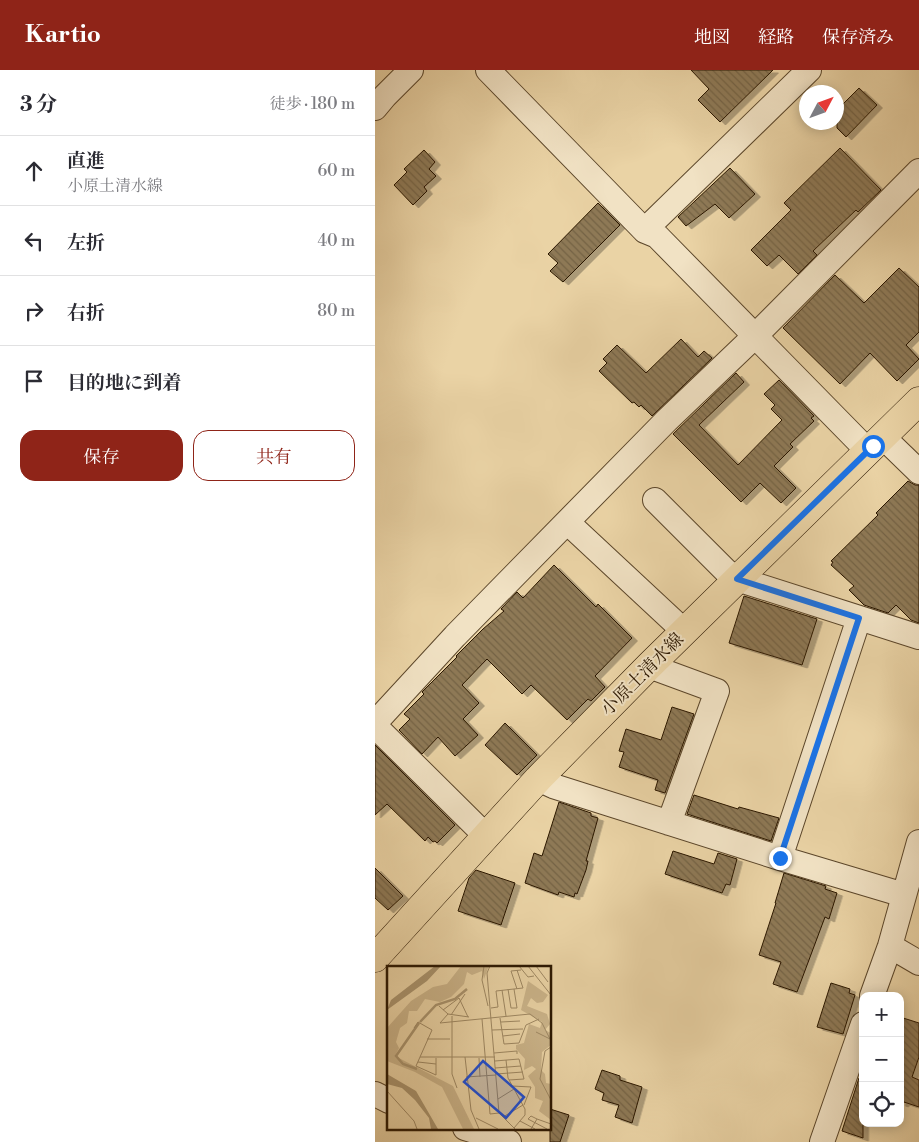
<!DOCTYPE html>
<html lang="ja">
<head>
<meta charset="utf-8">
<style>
  :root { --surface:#fff; --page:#f7f7f7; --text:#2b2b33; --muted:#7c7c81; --line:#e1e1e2; --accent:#8f2418 }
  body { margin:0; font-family:"Libre Bodoni","Noto Serif JP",serif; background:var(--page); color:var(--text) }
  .controls { position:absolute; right:15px; bottom:15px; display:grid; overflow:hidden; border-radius:10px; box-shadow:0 2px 12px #0003 }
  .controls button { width:45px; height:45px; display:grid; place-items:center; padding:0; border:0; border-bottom:1px solid var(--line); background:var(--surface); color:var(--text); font:25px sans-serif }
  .compass { position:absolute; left:424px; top:15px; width:45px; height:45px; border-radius:50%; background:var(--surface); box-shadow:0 2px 12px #0003; rotate:49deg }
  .stop { position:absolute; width:15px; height:15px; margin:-11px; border:4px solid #1a73e8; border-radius:50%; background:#fff }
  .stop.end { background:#1a73e8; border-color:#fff; box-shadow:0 1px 5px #0008 }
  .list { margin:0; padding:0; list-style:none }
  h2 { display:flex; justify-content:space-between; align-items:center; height:65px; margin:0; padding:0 20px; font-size:21px }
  h2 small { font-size:16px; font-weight:400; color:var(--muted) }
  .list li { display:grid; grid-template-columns:32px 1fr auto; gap:15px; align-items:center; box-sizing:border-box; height:70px; padding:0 20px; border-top:1px solid var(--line) }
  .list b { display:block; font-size:19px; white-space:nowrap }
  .list p { margin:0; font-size:16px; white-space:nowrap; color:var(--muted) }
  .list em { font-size:16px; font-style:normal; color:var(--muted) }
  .actions { display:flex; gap:10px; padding:15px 20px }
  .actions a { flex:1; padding:11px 0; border:1px solid var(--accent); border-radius:15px; text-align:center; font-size:18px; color:var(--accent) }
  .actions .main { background:var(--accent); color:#fff }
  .icon { flex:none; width:28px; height:28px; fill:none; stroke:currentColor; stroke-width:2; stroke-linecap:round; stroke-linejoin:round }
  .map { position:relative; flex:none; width:544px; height:1072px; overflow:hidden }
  header { display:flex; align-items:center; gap:30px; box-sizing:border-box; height:70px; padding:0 25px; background:var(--accent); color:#fff }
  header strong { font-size:24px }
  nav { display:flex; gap:28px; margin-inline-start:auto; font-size:18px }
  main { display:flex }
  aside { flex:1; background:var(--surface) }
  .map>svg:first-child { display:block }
  .building { fill:url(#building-back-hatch); stroke:#2b1701; filter:url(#shadow) }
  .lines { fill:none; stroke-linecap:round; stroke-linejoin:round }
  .minor-casing { stroke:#5b462a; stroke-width:26 }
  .major-casing { stroke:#2b1701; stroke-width:29 }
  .minor { stroke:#f1e2c4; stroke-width:24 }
  .major { stroke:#ead3a5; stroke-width:28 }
  .route { stroke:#1a73e8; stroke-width:6 }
  .labels { text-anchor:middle; stroke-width:4; stroke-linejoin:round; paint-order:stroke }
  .street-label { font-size:18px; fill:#2b1701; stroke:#f1e2c4 }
  .inset-river { fill:none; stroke:#a9936d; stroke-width:2.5 }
  .inset-road { fill:none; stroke:#9e8863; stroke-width:1 }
  .view { fill:#1d4ed8; fill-opacity:0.15; stroke:#1d4ed8; stroke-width:2.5 }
  .inset-edge { fill:none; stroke:#2b1701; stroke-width:2.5 }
</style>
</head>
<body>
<header>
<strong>Kartio</strong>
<nav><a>地図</a><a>経路</a><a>保存済み</a></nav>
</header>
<main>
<aside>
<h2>3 分<small>徒歩 · 180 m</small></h2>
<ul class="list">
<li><svg class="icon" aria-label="ahead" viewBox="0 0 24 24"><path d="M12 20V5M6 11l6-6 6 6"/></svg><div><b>直進</b><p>小原土清水線</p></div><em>60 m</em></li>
<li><svg class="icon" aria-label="left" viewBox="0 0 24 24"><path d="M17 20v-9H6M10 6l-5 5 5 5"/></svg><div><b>左折</b></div><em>40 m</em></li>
<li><svg class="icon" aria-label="right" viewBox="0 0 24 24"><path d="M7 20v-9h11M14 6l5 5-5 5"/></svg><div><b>右折</b></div><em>80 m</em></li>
<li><svg class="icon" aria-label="arrive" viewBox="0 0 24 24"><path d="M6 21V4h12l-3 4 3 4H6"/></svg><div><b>目的地に到着</b></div></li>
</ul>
<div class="actions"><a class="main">保存</a><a>共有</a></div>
</aside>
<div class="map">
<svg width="544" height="1072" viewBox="0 0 544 1072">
  <defs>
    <pattern id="building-back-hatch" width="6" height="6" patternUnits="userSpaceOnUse" patternTransform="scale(1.25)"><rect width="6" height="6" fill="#8e7956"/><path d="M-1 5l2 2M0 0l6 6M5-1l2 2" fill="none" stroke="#746245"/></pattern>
    <filter id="shadow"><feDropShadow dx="5.5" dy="3" stdDeviation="0" flood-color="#0004"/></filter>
  </defs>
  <rect width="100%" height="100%" fill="#ead3a5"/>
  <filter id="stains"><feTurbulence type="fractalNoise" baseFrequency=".004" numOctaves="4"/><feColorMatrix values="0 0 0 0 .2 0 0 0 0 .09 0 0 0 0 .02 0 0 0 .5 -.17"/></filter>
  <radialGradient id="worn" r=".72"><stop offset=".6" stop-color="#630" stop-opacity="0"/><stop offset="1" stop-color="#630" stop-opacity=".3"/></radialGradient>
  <path class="building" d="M316,0H398L345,52L323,30L334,19Z
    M484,18L502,35L471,67L462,58V40Z
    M465,78L506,120L483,142L481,140L438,181L442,185L423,204L404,185L392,196L376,180L416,140L409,133Z
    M49,80L60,92L54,99L61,106L49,117L52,121L38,135L19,115L32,102L29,99Z
    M355,98L380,124L354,148L340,134L311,156L303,147Z
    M223,133L245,155L188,212L175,201L183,193L173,184Z
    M524,198L544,217V262L531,275L544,289L522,311L495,283L465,314L408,258L460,205L489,233Z
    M306,269L323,287L329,281L337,288L277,346L266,335L264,337L259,332L257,333L224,301L232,293L228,289L242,275L271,303Z
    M361,303L369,312L324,355L363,395L407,350L396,339L400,335L389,324L404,310L439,346L436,348L439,351L415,374L418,377L399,396L421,418L406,433L385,413L366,432L298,364Z
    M533,411L540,415H544V553L536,550L521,535L513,543L489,535L474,520L479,516L456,495L458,492L456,491L503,445L501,443Z
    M179,495L221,537L223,534L257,568L220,606L230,617L216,631L213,629L192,650L156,615L147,624L112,589L87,615L104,633L88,649L103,665L80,686L63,667L47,684L24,660L35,649L29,644L49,624L47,622L82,587L81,586L108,559L129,541L126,539L142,522L148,528Z
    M369,526L442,549L427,595L354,573Z
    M297,637L319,644L290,723L280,720L283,710L244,697L249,682L244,681L251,659L286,670Z
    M130,653L162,685L142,705L110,675Z
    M0,675L80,755L62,773L60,771L58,772L53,767L50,771L12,734L0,745Z
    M319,725L363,739L364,737L404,748L396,771L312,744Z
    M184,732L216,743V746L223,748L211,791H213L211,800L202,824L200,823L199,827L184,822L183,825L150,813L159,783L167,786Z
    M298,781L339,794L343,783L362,789L355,815L351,814L347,823L290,804Z
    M0,798L28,826L13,840L0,828Z
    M101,800L140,813L126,855L83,841L94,808Z
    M409,803L451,816L450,819L462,823L454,849L450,847L422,922L398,914L406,892L384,885L401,833H400Z
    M456,913L475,919L474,923L480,925L468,964L442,957Z
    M525,947L544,953V987L537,1007L544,1010V1037L529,1032L528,1034L525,1033Z
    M227,1000L245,1006V1010L267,1017L257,1053L240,1047L244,1035L227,1030L229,1023L220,1019Z
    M484,1008L488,1009V1068L467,1061Z
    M175,1039L194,1045L185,1072H175Z"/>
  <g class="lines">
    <g class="minor-casing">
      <path id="minor" d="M113,0L270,161L282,166L493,381
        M0,38L10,26L36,0
        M270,161L279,151L434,0
        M508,367L544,402
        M280,430L351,501L362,509L544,567
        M192,452L309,561
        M274,596L342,621L294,753
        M0,653L80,566L292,350L380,266L544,101
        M0,656L111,766
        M163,709L178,716L405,788L529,825
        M405,788L484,548
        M515,876L544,893
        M497,926L515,876L544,772
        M0,1024L14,1031
        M90,1058L134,1072
        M447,1072L488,954"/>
    </g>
    <g class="major-casing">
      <path id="major" d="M0,888L163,709L274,596L544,331"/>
    </g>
    <use href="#minor" class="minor"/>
    <use href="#major" class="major"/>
  </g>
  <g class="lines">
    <path class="route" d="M405,788L484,548L362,509L498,376"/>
  </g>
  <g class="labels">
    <g class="street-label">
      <text transform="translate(267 604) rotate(-45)" y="6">小原土清水線</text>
    </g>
  </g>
  <g transform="translate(12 896)">
    <rect width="164" height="164" fill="#ead3a5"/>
    <path d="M74,0H106L101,2L97,13L95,5L85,9L80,6L77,18L64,31L53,36L38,33L30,45H22L20,57L13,62L9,76L12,82L8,90L66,120L87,163H76L55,121L28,106L0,95V62L24,35L46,21L60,18ZM141,15L161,29L156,36L150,37L144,32L140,40L160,48L163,58L158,64L164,67V79L155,86L154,104L158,108L159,117L164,118V154L152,145L156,135L148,132V121L141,110L149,103L145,100L137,104L138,93L129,83V79L137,77L142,58L153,62L155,56L134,44Z" fill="#cab389"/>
    <path d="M48,0H54L40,15L0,44L4,34ZM0,108L29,125L51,163H44L42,152L28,134L15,122L0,118Z" fill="#a9936d"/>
    <path class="inset-river" d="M33,56L49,39L68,33L80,23M30,103L16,98L9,90L32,57"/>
    <path class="inset-road" d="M97,0L95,14L101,40M103,0L100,7L112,147L128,163M132,0L141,11L147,10M141,0L164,29M149,0L161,16M121,23L124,42H130L127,23M130,23L124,5L134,4M115,24L119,50M52,40L61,48L82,51M104,42L111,41L109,25L136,22L130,4M56,44L72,32L81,51M61,48L53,57L143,48L155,57L163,73L149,66M64,49L78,28M65,50V108L70,122M113,52L117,78L132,77L139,59L152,53M95,53L103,148L112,147M114,56L133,55M27,62L31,56L45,64L29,100L49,109V92M105,64L136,63M116,70L133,68M40,73H63M164,81L158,85L153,113L164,134M107,87L130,85V88M33,91H108M78,91L84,144L92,163M92,92L93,111M119,94L121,112L138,143V149L127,162M108,95L132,93L137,113L122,114M31,96L49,98M108,102L134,100M109,108L136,106M79,111L109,109M125,120L144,121L137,139M0,125L27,155L30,163M111,133L127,123M116,151L136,139M89,152L111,163M150,153L144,150L141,153L160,163M133,155L148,163M144,163L150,153L164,158"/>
    <path class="view" d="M96,95L137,131L119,152L77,116Z"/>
    <rect width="164" height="164" class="inset-edge"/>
  </g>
  <rect width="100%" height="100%" filter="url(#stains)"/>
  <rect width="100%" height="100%" fill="url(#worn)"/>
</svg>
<div class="controls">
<button>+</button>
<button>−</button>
<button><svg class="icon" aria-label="locate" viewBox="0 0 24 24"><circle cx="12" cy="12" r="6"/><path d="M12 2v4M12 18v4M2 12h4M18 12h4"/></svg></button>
</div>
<svg class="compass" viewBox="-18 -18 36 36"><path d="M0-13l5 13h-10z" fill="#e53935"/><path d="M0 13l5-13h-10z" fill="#7c7c81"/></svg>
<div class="stop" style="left:498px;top:376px"></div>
<div class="stop end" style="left:405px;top:788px"></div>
</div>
</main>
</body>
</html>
